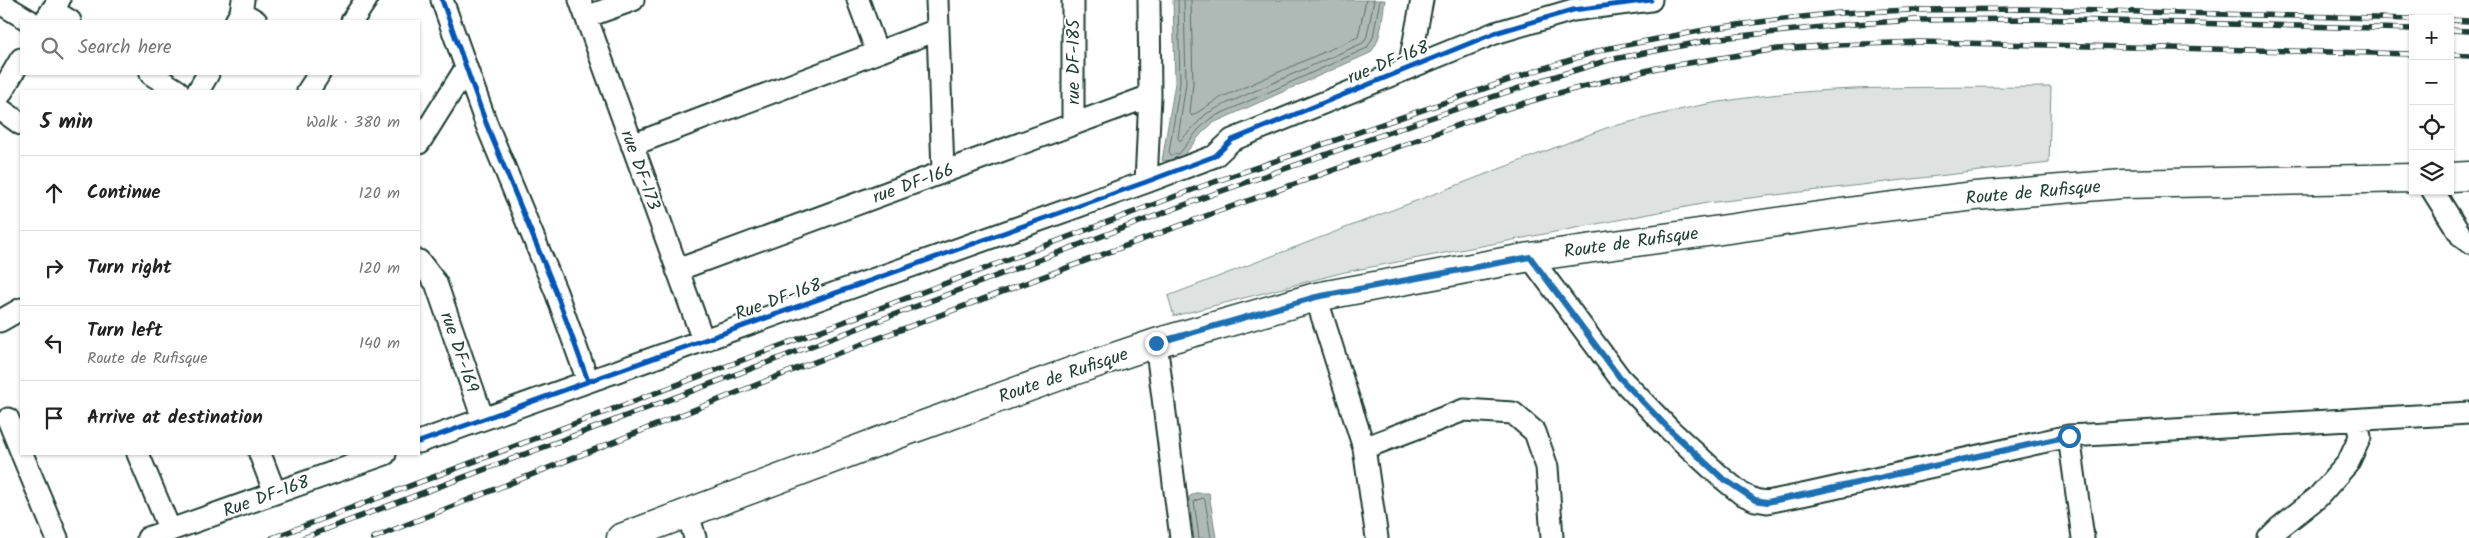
<!DOCTYPE html>
<html lang="en">
<head>
<meta charset="utf-8">
<style>
  :root { --surface:#fff; --page:#f6f6f6; --text:#222; --muted:#767676; --line:#e0e0e0 }
  body { margin:0; font-family:Kalam,sans-serif; background:var(--page); color:var(--text) }
  .controls { position:absolute; right:15px; top:15px; display:grid; overflow:hidden; border-radius:0px; box-shadow:0 1px 4px #0004 }
  .controls button { width:45px; height:45px; display:grid; place-items:center; padding:0; border:0; border-bottom:1px solid var(--line); background:var(--surface); color:var(--text); font:25px sans-serif }
  .stop { position:absolute; width:15px; height:15px; margin:-11px; border:4px solid #1f6fb2; border-radius:50%; background:#fff }
  .stop.end { background:#1f6fb2; border-color:#fff; box-shadow:0 1px 5px #0008 }
  .list { margin:0; padding:0; list-style:none }
  h2 { display:flex; justify-content:space-between; align-items:center; height:65px; margin:0; padding:0 20px; font-size:21px }
  h2 small { font-size:16px; font-weight:400; color:var(--muted) }
  .list li { display:grid; grid-template-columns:32px 1fr auto; gap:15px; align-items:center; box-sizing:border-box; height:75px; padding:0 20px; border-top:1px solid var(--line) }
  .list b { display:block; font-size:19px; white-space:nowrap }
  .list p { margin:0; font-size:16px; white-space:nowrap; color:var(--muted) }
  .list em { font-size:16px; font-style:normal; color:var(--muted) }
  .icon { flex:none; width:28px; height:28px; fill:none; stroke:currentColor; stroke-width:2; stroke-linecap:round; stroke-linejoin:round }
  .map { position:relative; flex:none; width:2469px; height:538px; overflow:hidden }
  .search { position:absolute; background:var(--surface); box-shadow:0 1px 4px #0004; left:20px; top:20px; width:400px; height:55px; display:flex; align-items:center; gap:12px; box-sizing:border-box; padding:0 18px; border-radius:0px; color:var(--muted); font-size:19px }
  .panel { position:absolute; background:var(--surface); box-shadow:0 1px 4px #0004; left:20px; top:90px; width:400px; height:365px; border-radius:0px }
  .map>svg:first-child { display:block }
  .green { fill:#dee3e2; stroke:#7e908b }
  .water { fill:#afbab7; stroke:#758883 }
  .lines { fill:none; stroke-linecap:round; stroke-linejoin:round }
  .shore { stroke:#596f68; stroke-width:1 }
  .minor-casing { stroke:#1f3d34; stroke-width:25 }
  .major-casing { stroke:#1f3d34; stroke-width:31 }
  .minor { stroke:#fff; stroke-width:21 }
  .major { stroke:#fff; stroke-width:28 }
  .rail-casing { stroke:#1f3d34; stroke-width:5.5 }
  .rail { stroke:#fff; stroke-width:4; stroke-dasharray:11; stroke-linecap:butt }
  .cycleway-casing { stroke:#fff; stroke-width:8 }
  .cycleway { stroke:#0057b8; stroke-width:5 }
  .route { stroke:#1f6fb2; stroke-width:6 }
  .labels { text-anchor:middle; stroke-width:4; stroke-linejoin:round; paint-order:stroke }
  .street-label { font-size:18px; fill:#1f3d34; stroke:#fff }
</style>
</head>
<body>
<div class="map">
<svg width="2469" height="538" viewBox="0 0 2469 538">
  <rect width="100%" height="100%" fill="#fff"/>
  <filter id="ink" filterUnits="userSpaceOnUse"><feTurbulence type="fractalNoise" baseFrequency=".02" numOctaves="2"/><feDisplacementMap in="SourceGraphic" scale="10" xChannelSelector="R" yChannelSelector="G"/><feConvolveMatrix kernelMatrix="1 2 1 2 8 2 1 2 1" color-interpolation-filters="sRGB"/></filter>
  <g filter="url(#ink)">
    <path class="green" d="M2051,87L2049,163L1707,203L1345,272L1174,316L1168,296L1606,128C1647,118 1689,106 1732,100C1837,84 1945,88 2051,87Z"/>
    <path class="water" d="M1173,0H1385C1382,16 1382,41 1370,53L1213,123L1202,133L1181,159L1162,161L1175,83Z
      M1195,493H1209L1216,538H1194L1189,497Z"/>
    <g class="lines">
      <path class="shore" d="M1178,0L1180,83L1169,152L1171,155L1179,154L1198,130L1211,118L1367,48L1373,37L1380,0
        M1184,0L1186,83L1178,138L1180,141L1206,114L1221,106L1363,43L1367,36L1374,0
        M1191,0L1193,83L1190,113L1192,116L1218,99L1358,37L1366,0
        M1199,538L1194,501L1203,498L1205,500L1211,538"/>
      <g class="minor-casing">
        <path id="minor" d="M442,0L486,123L556,292L588,381
          M580,0L703,340
          M858,0L877,52
          M937,0L943,172
          M1073,0V124
          M0,3L30,21
          M52,10L70,21
          M241,12L256,21
          M586,17L633,0
          M45,21L59,0
          M236,21L241,12L243,0
          M352,21L366,0
          M1409,68L1422,0
          M151,74L178,91
          M198,91L208,74
          M308,91L319,74
          M0,95L21,59
          M0,109L21,124
          M419,143L466,68
          M632,145L937,30
          M1146,182L1150,96L1149,0
          M2433,191L2462,237L2469,242
          M1530,257L1620,378L1670,430L1721,477L1742,494L1755,500L1767,502L1807,494L2069,436L2469,413
          M419,261L436,283L483,419
          M677,270L1150,96
          M1316,297L1364,448L1377,538
          M0,321L21,309
          M1156,343L1181,538
          M8,419L21,451
          M2069,436L2083,538
          M419,442L1146,182L1215,156L1232,140L1495,33L1573,10L1651,0
          M1364,448L1464,410L1513,413L1535,432L1547,467L1552,538
          M22,454L57,538
          M138,454L170,530
          M260,454L275,493
          M688,514L695,538
          M148,538L385,454
          M2269,538L2279,528L2318,497L2348,463L2360,437L2357,420"/>
      </g>
      <g class="major-casing">
        <path id="major" d="M2450,177L2469,176
          M621,538L904,432L1076,370L1156,343L1316,297L1530,257L1869,209L1975,196L2123,184L2413,178"/>
      </g>
      <use href="#minor" class="minor"/>
      <use href="#major" class="major"/>
      <g class="rail-casing">
        <path id="rail" d="M2450,20L2469,21
          M2450,30L2469,31
          M2450,55L2469,56
          M272,538L1200,187L1538,70L1605,49L1715,28L1775,20L1839,13L1911,10L2028,9L2413,19
          M303,538L1216,193L1427,119L1543,80L1609,60L1721,38L1840,25L1915,20L2033,19L2413,29
          M373,538L801,367L1211,214L1495,112L1551,95L1657,68L1778,49L1837,45L1920,42L2413,54"/>
      </g>
      <use href="#rail" class="rail"/>
      <g class="cycleway-casing">
        <path id="cycleway" d="M442,0L486,123L556,292L588,381
          M419,442L1146,182L1215,156L1232,140L1495,33L1573,10L1651,0"/>
      </g>
      <use href="#cycleway" class="cycleway"/>
    </g>
  </g>
  <g class="lines" filter="url(#ink)">
    <path class="route" d="M1156,343L1316,297L1530,257L1620,378L1670,430L1721,477L1755,500L1767,502L1807,494L2069,436"/>
  </g>
  <g class="labels">
    <g class="street-label">
      <text transform="translate(1073 62) rotate(-90)" y="6">rue DF-185</text>
      <text transform="translate(1388 62) rotate(-22)" y="6">rue DF-168</text>
      <text transform="translate(641 170) rotate(70)" y="6">rue DF-173</text>
      <text transform="translate(913 183) rotate(-20)" y="6">rue DF-166</text>
      <text transform="translate(2033 192) rotate(-5)" y="6">Route de Rufisque</text>
      <text transform="translate(1631 242) rotate(-8)" y="6">Route de Rufisque</text>
      <text transform="translate(778 299) rotate(-20)" y="6">Rue DF-168</text>
      <text transform="translate(460 352) rotate(71)" y="6">rue DF-169</text>
      <text transform="translate(1063 375) rotate(-19)" y="6">Route de Rufisque</text>
      <text transform="translate(266 496) rotate(-20)" y="6">Rue DF-168</text>
    </g>
  </g>
</svg>
<div class="controls">
<button>+</button>
<button>−</button>
<button><svg class="icon" aria-label="locate" viewBox="0 0 24 24"><circle cx="12" cy="12" r="6"/><path d="M12 2v4M12 18v4M2 12h4M18 12h4"/></svg></button>
<button><svg class="icon" aria-label="layers" viewBox="0 0 24 24"><path d="M12 4l9 5-9 5-9-5zM3 14l9 5 9-5"/></svg></button>
</div>
<div class="stop" style="left:2069px;top:436px"></div>
<div class="stop end" style="left:1156px;top:343px"></div>
<div class="search"><svg class="icon" aria-label="search" viewBox="0 0 24 24"><circle cx="10" cy="10" r="6"/><path d="M15 15l6 6"/></svg>Search here</div>
<section class="panel">
<h2>5 min<small>Walk · 380 m</small></h2>
<ul class="list">
<li><svg class="icon" aria-label="ahead" viewBox="0 0 24 24"><path d="M12 20V5M6 11l6-6 6 6"/></svg><div><b>Continue</b></div><em>120 m</em></li>
<li><svg class="icon" aria-label="right" viewBox="0 0 24 24"><path d="M7 20v-9h11M14 6l5 5-5 5"/></svg><div><b>Turn right</b></div><em>120 m</em></li>
<li><svg class="icon" aria-label="left" viewBox="0 0 24 24"><path d="M17 20v-9H6M10 6l-5 5 5 5"/></svg><div><b>Turn left</b><p>Route de Rufisque</p></div><em>140 m</em></li>
<li><svg class="icon" aria-label="arrive" viewBox="0 0 24 24"><path d="M6 21V4h12l-3 4 3 4H6"/></svg><div><b>Arrive at destination</b></div></li>
</ul>
</section>
</div>
</body>
</html>
